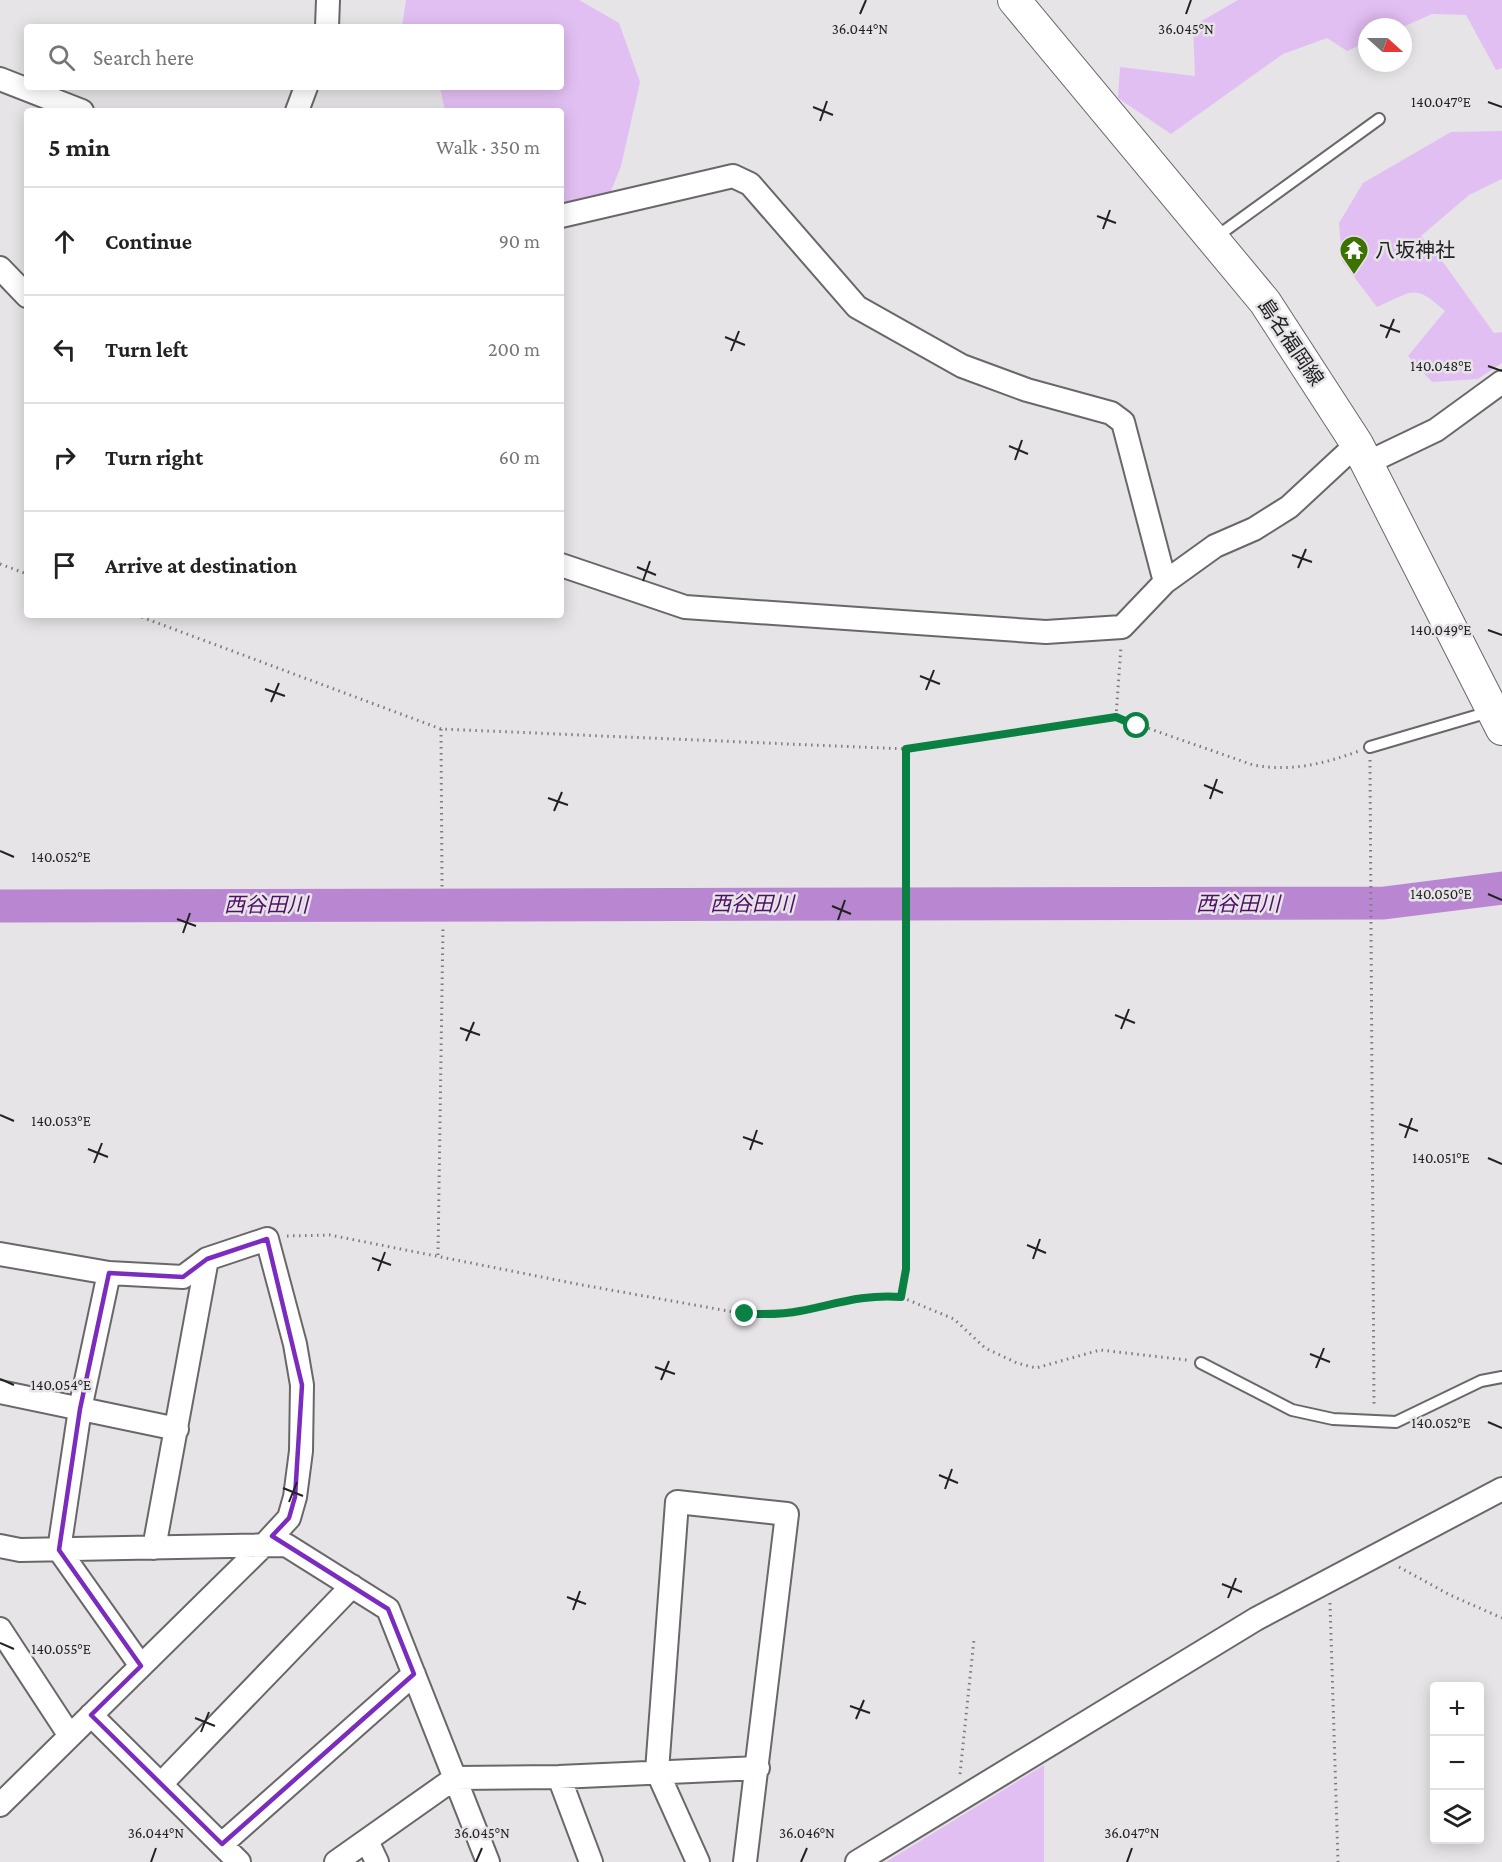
<!DOCTYPE html>
<html lang="en">
<head>
<meta charset="utf-8">
<style>
  :root { --surface:#fff; --page:#f6f6f6; --text:#222; --muted:#767676; --line:#e0e0e0 }
  body { margin:0; font-family:"Crimson Pro","Noto Sans JP",serif; background:var(--page); color:var(--text) }
  .controls { position:absolute; right:18px; bottom:18px; display:grid; overflow:hidden; border-radius:6px; box-shadow:0 3px 15px #0003 }
  .controls button { width:54px; height:54px; display:grid; place-items:center; padding:0; border:0; border-bottom:2px solid var(--line); background:var(--surface); color:var(--text); font:30px sans-serif }
  .compass { position:absolute; left:1358px; top:18px; width:54px; height:54px; border-radius:50%; background:var(--surface); box-shadow:0 3px 15px #0003; rotate:111deg }
  .stop { position:absolute; width:18px; height:18px; margin:-14px; border:4px solid #0b8043; border-radius:50%; background:#fff }
  .stop.end { background:#0b8043; border-color:#fff; box-shadow:0 2px 6px #0008 }
  .list { margin:0; padding:0; list-style:none }
  h2 { display:flex; justify-content:space-between; align-items:center; height:78px; margin:0; padding:0 24px; font-size:26px }
  h2 small { font-size:20px; font-weight:400; color:var(--muted) }
  .list li { display:grid; grid-template-columns:39px 1fr auto; gap:18px; align-items:center; box-sizing:border-box; height:108px; padding:0 24px; border-top:2px solid var(--line) }
  .list b { display:block; font-size:22px; white-space:nowrap }
  .list em { font-size:20px; font-style:normal; color:var(--muted) }
  .icon { flex:none; width:33px; height:33px; fill:none; stroke:currentColor; stroke-width:2; stroke-linecap:round; stroke-linejoin:round }
  .map { position:relative; flex:none; width:1502px; height:1862px; overflow:hidden }
  .search { position:absolute; background:var(--surface); box-shadow:0 3px 15px #0003; left:24px; top:24px; width:540px; height:66px; display:flex; align-items:center; gap:15px; box-sizing:border-box; padding:0 21px; border-radius:6px; color:var(--muted); font-size:22px }
  .panel { position:absolute; background:var(--surface); box-shadow:0 3px 15px #0003; left:24px; top:108px; width:540px; height:510px; border-radius:6px }
  .map>svg:first-child { display:block }
  .green { fill:#e2bff3 }
  .lines { fill:none; stroke-linecap:round; stroke-linejoin:round }
  .river { stroke:#b987d1; stroke-width:33 }
  .service-casing { stroke:#69676a; stroke-width:14 }
  .minor-casing { stroke:#69676a; stroke-width:26 }
  .secondary-casing { stroke:#69676a; stroke-width:34 }
  .path { stroke:#7d7b7d; stroke-width:3; stroke-dasharray:1.5 4.5; stroke-linecap:butt }
  .service { stroke:#fff; stroke-width:10 }
  .minor { stroke:#fff; stroke-width:22 }
  .secondary { stroke:#fff; stroke-width:32 }
  .route { stroke:#0b8043; stroke-width:8 }
  .marked { fill:none; stroke:#7b2cbf; stroke-width:4.5; stroke-linejoin:round }
  .ticks { fill:none; stroke:#232223; stroke-width:2 }
  .labels { text-anchor:middle; stroke-width:5; stroke-linejoin:round; paint-order:stroke }
  .poi-label { font-size:20px; fill:#232223; stroke:#e6e4e7; text-anchor:start }
  .street-label { font-size:20px; fill:#232223; stroke:#e6e4e7 }
  .water-label { font-size:21px; font-style:italic; fill:#510e69; stroke:#e6e4e7 }
  .ticks-label { font-size:15px; text-anchor:middle; fill:#232223; stroke:#e6e4e7; stroke-width:5; stroke-linejoin:round; paint-order:stroke }
</style>
</head>
<body>
<div class="map">
<svg width="1502" height="1862" viewBox="0 0 1502 1862">
  <rect width="100%" height="100%" fill="#e6e4e7"/>
  <path class="green" d="M406,0H579L619,23L640,82L621,166L607,201L561,204V111H445L440,87H561V27H402Z
    M1238,0H1502V68L1496,70L1466,15L1432,14L1403,27H1367V42L1347,51L1327,38L1283,54L1171,134L1118,98L1120,67L1195,76L1193,26Z
    M1502,131V179L1469,195L1421,236L1440,258L1494,333L1502,332V363L1478,379L1432,382L1408,356L1445,311C1414,283 1413,291 1377,307L1342,261L1339,223L1363,183L1451,132Z
    M1044,1765V1862H886Z"/>
  <g class="lines">
    <path class="river" d="M0,906L1384,903L1502,888"/>
    <g class="service-casing">
      <path id="service" d="M1216,237L1379,119
        M1370,747L1489,712
        M1201,1363L1292,1410L1333,1419L1396,1422L1481,1381L1502,1377"/>
    </g>
    <g class="minor-casing">
      <path id="minor" d="M327,27L328,0
        M0,79L82,111
        M297,111L306,87
        M561,216L733,176L750,184L857,307L962,366L1027,390L1111,413L1123,422L1165,582
        M0,268L27,296
        M1367,463L1436,430L1502,382
        M561,565L685,607L1046,632L1122,627L1165,582L1215,546L1254,529L1289,507L1357,444
        M0,1254L109,1273L183,1277L207,1259L267,1239L295,1344L302,1385L301,1451L295,1497L289,1518L264,1545L0,1805
        M109,1273L80,1409L59,1550L141,1666
        M0,1392L177,1429
        M0,1546L20,1550L286,1545L388,1609L488,1862
        M154,1548L207,1259
        M0,1629L70,1736
        M91,1715L239,1862
        M559,1777L591,1862
        M161,1784L352,1586
        M367,1841L377,1862
        M222,1844L414,1674
        M336,1862L455,1778L559,1777L758,1768
        M698,1862L657,1771L677,1502L787,1514L745,1862
        M857,1862L1256,1619L1502,1489"/>
    </g>
    <g class="secondary-casing">
      <path id="secondary" d="M1014,0L1265,302L1357,444L1502,729"/>
    </g>
    <path class="path" d="M0,564L27,574
      M136,615L441,729L906,749L1116,717L1253,765C1292,772 1323,764 1359,751
      M1116,717L1121,646
      M441,729L442,887
      M1370,760L1374,1408
      M287,1236L330,1235L577,1284L745,1314H772L801,1311L842,1300L901,1297L954,1319L985,1348L1017,1363L1036,1368L1100,1350L1187,1360
      M438,1255L443,925
      M901,1296L906,1269V749
      M1399,1567L1450,1595L1502,1618
      M1330,1603L1338,1862
      M960,1774L974,1639"/>
    <use href="#service" class="service"/>
    <use href="#minor" class="minor"/>
    <use href="#secondary" class="secondary"/>
  </g>
  <g class="lines">
    <path class="route" d="M745,1314C764,1314 782,1315 800,1311C836,1304 863,1294 901,1297L906,1269V749L1116,717L1137,726"/>
  </g>
  <path class="marked" d="M267,1239L302,1385L295,1497L289,1518L272,1536L388,1609L414,1674L222,1844L91,1715L141,1666L59,1550L80,1409L109,1273L183,1277L207,1259Z"/>
  <path class="ticks" d="M860,14L866,0M1186,14L1191,0M1488,102L1502,107M813,107L833,115M820,121L827,101M1097,216L1116,223M1103,229L1110,210M1380,325L1400,332M725,337L745,345M1386,338L1394,319M731,351L739,331M1488,366L1502,371M1009,446L1028,454M1015,460L1022,440M1292,555L1312,562M637,567L656,575M1298,568L1306,549M643,581L650,561M1488,630L1502,635M920,676L940,684M265,689L285,696M926,690L934,670M271,702L279,683M1204,785L1223,793M548,798L568,805M1210,799L1217,779M554,811L562,792M0,851L14,857M1488,894L1502,900M832,906L851,914M177,919L196,926M838,920L845,900M183,933L190,913M1115,1015L1135,1023M460,1028L480,1035M1121,1029L1129,1009M466,1041L474,1022M0,1115L14,1121M1399,1124L1418,1131M743,1137L763,1144M1405,1138L1412,1118M88,1149L108,1157M750,1150L757,1130M1488,1158L1502,1164M94,1163L102,1143M1027,1245L1046,1253M372,1258L391,1265M1033,1259L1040,1239M378,1271L385,1252M1310,1354L1330,1362M655,1367L675,1374M1316,1368L1324,1348M0,1379L14,1385M661,1380L669,1361M1488,1422L1502,1428M939,1475L958,1483M283,1488L303,1496M945,1489L952,1469M289,1502L297,1482M1222,1584L1242,1592M567,1597L586,1604M1228,1598L1236,1578M573,1610L580,1591M0,1643L14,1649M850,1706L870,1713M195,1718L215,1726M856,1719L864,1700M201,1732L209,1712M151,1862L156,1848M476,1862L482,1848M801,1862L807,1848M1127,1862L1132,1848"/>
  <defs>
    <g id="temple-pin" transform="scale(1.5)"><path d="M0 17L-7.5 6A9.5 9.5 0 1 1 7.5 6Z" fill="#3c7300" stroke="#e6e4e7"/><path d="M0-6L5-2H3V0L6.5 2.5H4V6H1.5V3h-3V6H-4V2.5H-6.5L-3 0V-2H-5Z" fill="#fff"/></g>
  </defs>
  <g fill-rule="evenodd">
    <use href="#temple-pin" x="1354" y="250"/>
  </g>
  <g class="labels">
    <g class="poi-label">
      <text x="1375" y="257">八坂神社</text>
    </g>
    <g class="street-label">
      <text transform="translate(1291 342) rotate(56)" y="7">島名福岡線</text>
    </g>
    <g class="water-label">
      <text x="752" y="911">西谷田川</text>
      <text x="1238" y="911">西谷田川</text>
      <text x="266" y="912">西谷田川</text>
    </g>
  </g>
  <g class="ticks-label">
    <text x="860" y="34">36.044°N</text>
    <text x="1186" y="34">36.045°N</text>
    <text x="1441" y="107">140.047°E</text>
    <text x="1441" y="371">140.048°E</text>
    <text x="1441" y="635">140.049°E</text>
    <text x="61" y="862">140.052°E</text>
    <text x="1441" y="899">140.050°E</text>
    <text x="61" y="1126">140.053°E</text>
    <text x="1441" y="1163">140.051°E</text>
    <text x="61" y="1390">140.054°E</text>
    <text x="1441" y="1428">140.052°E</text>
    <text x="61" y="1654">140.055°E</text>
    <text x="156" y="1838">36.044°N</text>
    <text x="482" y="1838">36.045°N</text>
    <text x="807" y="1838">36.046°N</text>
    <text x="1132" y="1838">36.047°N</text>
  </g>
</svg>
<div class="controls">
<button>+</button>
<button>−</button>
<button><svg class="icon" aria-label="layers" viewBox="0 0 24 24"><path d="M12 4l9 5-9 5-9-5zM3 14l9 5 9-5"/></svg></button>
</div>
<svg class="compass" viewBox="-18 -18 36 36"><path d="M0-13l5 13h-10z" fill="#e53935"/><path d="M0 13l5-13h-10z" fill="#767676"/></svg>
<div class="stop" style="left:1137px;top:726px"></div>
<div class="stop end" style="left:745px;top:1314px"></div>
<div class="search"><svg class="icon" aria-label="search" viewBox="0 0 24 24"><circle cx="10" cy="10" r="6"/><path d="M15 15l6 6"/></svg>Search here</div>
<section class="panel">
<h2>5 min<small>Walk · 350 m</small></h2>
<ul class="list">
<li><svg class="icon" aria-label="ahead" viewBox="0 0 24 24"><path d="M12 20V5M6 11l6-6 6 6"/></svg><div><b>Continue</b></div><em>90 m</em></li>
<li><svg class="icon" aria-label="left" viewBox="0 0 24 24"><path d="M17 20v-9H6M10 6l-5 5 5 5"/></svg><div><b>Turn left</b></div><em>200 m</em></li>
<li><svg class="icon" aria-label="right" viewBox="0 0 24 24"><path d="M7 20v-9h11M14 6l5 5-5 5"/></svg><div><b>Turn right</b></div><em>60 m</em></li>
<li><svg class="icon" aria-label="arrive" viewBox="0 0 24 24"><path d="M6 21V4h12l-3 4 3 4H6"/></svg><div><b>Arrive at destination</b></div></li>
</ul>
</section>
</div>
</body>
</html>
